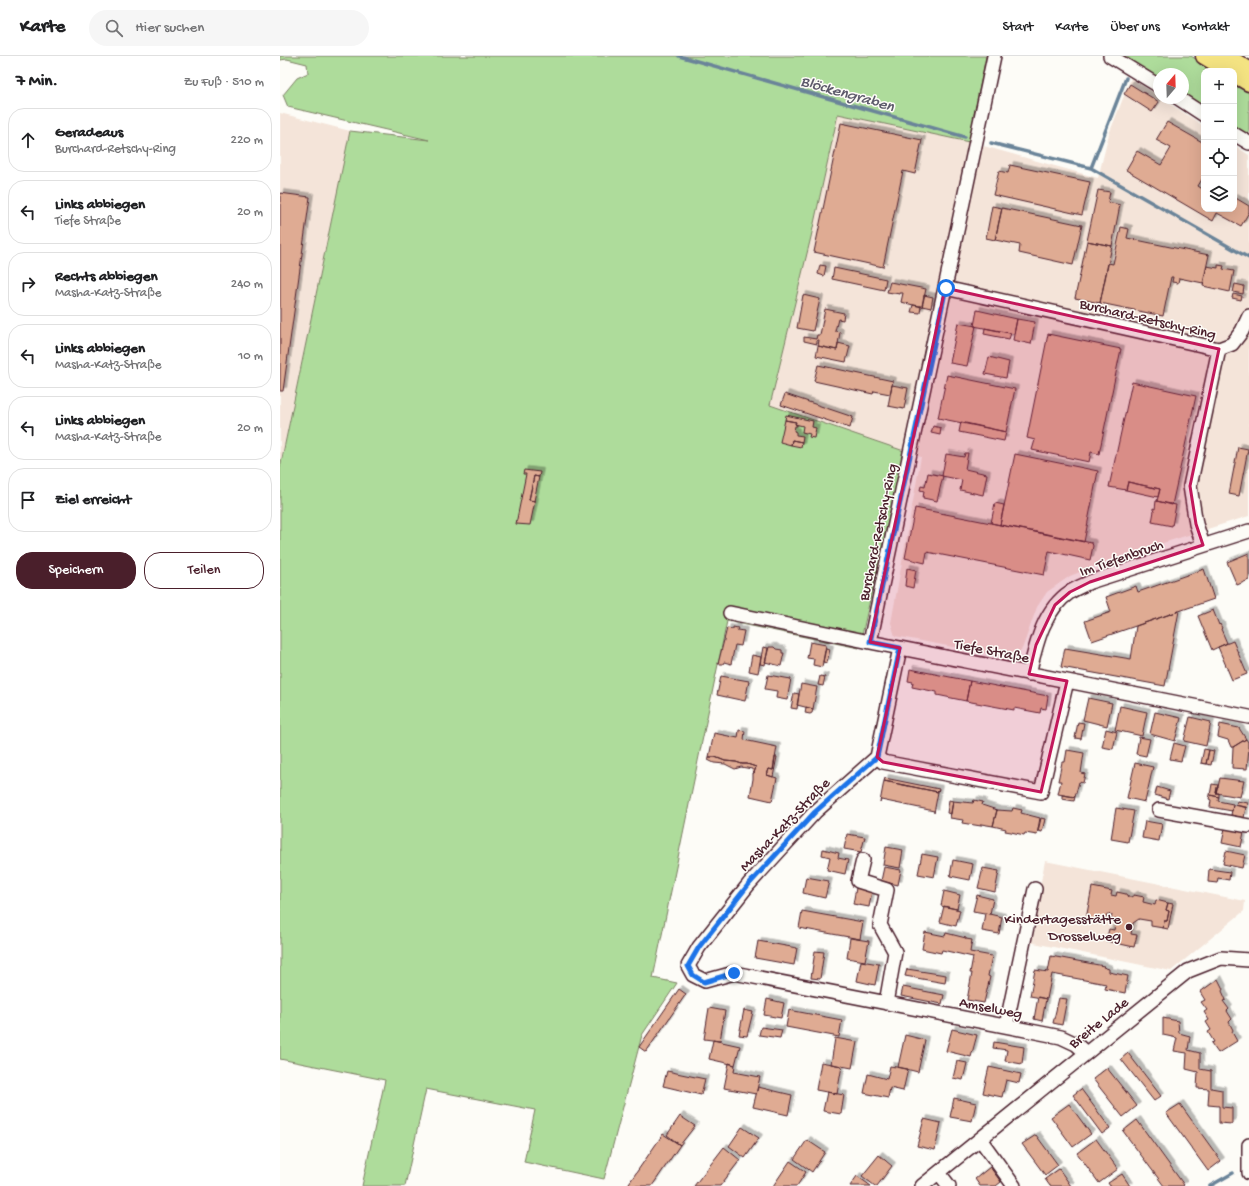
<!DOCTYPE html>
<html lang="de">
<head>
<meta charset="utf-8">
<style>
  :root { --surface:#fff; --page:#f6f6f6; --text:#202124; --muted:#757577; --line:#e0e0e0; --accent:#4a1f2b }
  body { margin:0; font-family:"Gochi Hand",sans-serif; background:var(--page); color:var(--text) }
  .controls { position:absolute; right:12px; top:12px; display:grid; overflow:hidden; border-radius:8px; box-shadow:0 4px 16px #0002 }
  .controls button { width:36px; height:36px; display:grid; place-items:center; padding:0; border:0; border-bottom:1px solid var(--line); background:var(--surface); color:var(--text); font:20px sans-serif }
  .compass { position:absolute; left:873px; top:12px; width:36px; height:36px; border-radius:50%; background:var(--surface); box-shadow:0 4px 16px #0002; rotate:19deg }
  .stop { position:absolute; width:12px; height:12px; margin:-9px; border:3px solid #1a73e8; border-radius:50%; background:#fff }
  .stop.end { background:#1a73e8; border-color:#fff; box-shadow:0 1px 4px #0008 }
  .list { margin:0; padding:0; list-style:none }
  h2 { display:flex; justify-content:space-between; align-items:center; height:52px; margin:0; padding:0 16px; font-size:17px }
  h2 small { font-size:13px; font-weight:400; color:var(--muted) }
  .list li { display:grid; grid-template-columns:26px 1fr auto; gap:12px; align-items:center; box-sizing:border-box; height:64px; margin:0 8px 8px; padding:0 8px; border:1px solid var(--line); border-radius:16px }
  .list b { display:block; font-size:15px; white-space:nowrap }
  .list p { margin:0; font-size:13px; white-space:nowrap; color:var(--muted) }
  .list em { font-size:13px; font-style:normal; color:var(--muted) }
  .actions { display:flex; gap:8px; padding:12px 16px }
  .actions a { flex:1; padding:9px 0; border:1px solid var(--accent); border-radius:16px; text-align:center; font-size:14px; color:var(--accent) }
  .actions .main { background:var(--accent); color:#fff }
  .icon { flex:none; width:22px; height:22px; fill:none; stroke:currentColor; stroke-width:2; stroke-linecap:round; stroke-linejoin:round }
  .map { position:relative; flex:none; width:969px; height:1130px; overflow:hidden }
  header { display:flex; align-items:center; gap:24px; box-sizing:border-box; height:56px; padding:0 20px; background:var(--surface); border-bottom:1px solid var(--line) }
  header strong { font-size:19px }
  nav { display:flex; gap:22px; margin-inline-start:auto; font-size:14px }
  .search { width:280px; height:36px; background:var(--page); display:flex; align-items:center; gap:10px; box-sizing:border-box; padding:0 14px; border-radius:22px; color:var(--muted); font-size:15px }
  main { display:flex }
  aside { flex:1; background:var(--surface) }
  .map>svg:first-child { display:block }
  .built { fill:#f4e4d9 }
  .green { fill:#aedc9b; stroke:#7c7e63 }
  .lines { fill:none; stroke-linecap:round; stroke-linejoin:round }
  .stream { stroke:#6b8499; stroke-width:3.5 }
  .building { fill:#dfab93; stroke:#4a1f2b; filter:url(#shadow) }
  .minor-casing { stroke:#4a1f2b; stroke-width:16 }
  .major-casing { stroke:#4a1f2b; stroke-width:19 }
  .minor { stroke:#fdfcf7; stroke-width:13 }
  .major { stroke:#f4e382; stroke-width:16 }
  .route { stroke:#1a73e8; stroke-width:5 }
  .marked { fill:#c2185b; fill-opacity:0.2; stroke:#c2185b; stroke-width:3; stroke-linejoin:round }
  .poi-dot { fill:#4a1f2b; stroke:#fdfcf7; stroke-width:1.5 }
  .labels { text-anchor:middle; stroke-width:3; stroke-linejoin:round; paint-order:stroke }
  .street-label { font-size:15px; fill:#4a1f2b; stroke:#fdfcf7 }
  .poi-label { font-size:15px; fill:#4a1f2b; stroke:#fdfcf7; text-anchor:end }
  .water-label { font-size:16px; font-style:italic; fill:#5d5a6b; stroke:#fdfcf7 }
</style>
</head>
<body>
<header>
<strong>Karte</strong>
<div class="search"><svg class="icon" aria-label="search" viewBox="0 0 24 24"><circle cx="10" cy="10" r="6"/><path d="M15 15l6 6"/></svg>Hier suchen</div>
<nav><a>Start</a><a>Karte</a><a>Über uns</a><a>Kontakt</a></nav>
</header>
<main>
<aside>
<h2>7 Min.<small>Zu Fuß · 510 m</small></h2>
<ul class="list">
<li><svg class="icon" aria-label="ahead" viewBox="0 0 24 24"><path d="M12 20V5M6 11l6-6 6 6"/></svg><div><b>Geradeaus</b><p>Burchard-Retschy-Ring</p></div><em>220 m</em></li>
<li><svg class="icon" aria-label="left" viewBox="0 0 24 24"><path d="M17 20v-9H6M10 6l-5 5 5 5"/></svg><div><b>Links abbiegen</b><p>Tiefe Straße</p></div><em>20 m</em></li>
<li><svg class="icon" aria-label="right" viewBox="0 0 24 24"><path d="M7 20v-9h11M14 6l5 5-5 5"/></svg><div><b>Rechts abbiegen</b><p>Masha-Katz-Straße</p></div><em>240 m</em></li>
<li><svg class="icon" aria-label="left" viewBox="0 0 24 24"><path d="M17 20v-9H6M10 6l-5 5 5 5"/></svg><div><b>Links abbiegen</b><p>Masha-Katz-Straße</p></div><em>10 m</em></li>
<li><svg class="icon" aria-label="left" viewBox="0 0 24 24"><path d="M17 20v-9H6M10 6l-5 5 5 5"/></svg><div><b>Links abbiegen</b><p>Masha-Katz-Straße</p></div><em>20 m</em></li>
<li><svg class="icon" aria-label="arrive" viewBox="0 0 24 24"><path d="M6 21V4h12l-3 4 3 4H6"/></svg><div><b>Ziel erreicht</b></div></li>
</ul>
<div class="actions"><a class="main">Speichern</a><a>Teilen</a></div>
</aside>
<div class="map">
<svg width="969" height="1130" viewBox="0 0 969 1130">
  <defs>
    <filter id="shadow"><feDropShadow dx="3.5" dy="-3.5" stdDeviation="0" flood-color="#0004"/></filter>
  </defs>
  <rect width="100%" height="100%" fill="#fdfcf7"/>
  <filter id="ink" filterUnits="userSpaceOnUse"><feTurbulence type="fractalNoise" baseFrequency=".025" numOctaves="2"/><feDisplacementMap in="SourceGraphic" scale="8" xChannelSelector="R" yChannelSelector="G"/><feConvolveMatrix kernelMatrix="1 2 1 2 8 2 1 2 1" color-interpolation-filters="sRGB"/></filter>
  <g filter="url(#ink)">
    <path class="built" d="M851,22L879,40V42H881L924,70V153H954V89L969,99V460L835,502L790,520L767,536L757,551L742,593L731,602L615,580L611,567L641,401L490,349L531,181L558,58L689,86L818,122L829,78Z
      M0,57L70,75L0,412Z
      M765,805L965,845L964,855L891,915L749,886Z"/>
    <path class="green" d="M0,0H706L689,86L558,58L531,181L490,349L624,395L579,592L447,565L373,922L397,927L362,979L324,1123L244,1106L255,1054L146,1033L125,1130H82L105,1024L0,1003V412L70,75L149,84L8,51L3,39L17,22L28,17L27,8L7,3L0,4Z
      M842,0H911L935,15H924V51L903,38V18H879V23Z
      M954,27L969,36V79L954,70Z"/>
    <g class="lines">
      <path class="stream" d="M399,0L685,81
        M711,87L811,112L969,202
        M811,112L846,22
        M930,1130L953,1117"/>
    </g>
    <path class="building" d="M850,28L879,46L872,56L844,38Z
      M887,66L924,87V120L918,130L924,134V153H954V141L969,150V156L961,170L937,157L933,165L846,114L857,95L881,109L891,92L876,84Z
      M561,67L642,84L635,118L623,115L603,211L534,196Z
      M730,109L810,126L802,159L713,139L719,115L728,117Z
      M818,134L830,136L828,146L840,149L832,190L807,185Z
      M0,137L30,141L3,335H0Z
      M712,150L722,152L715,184L706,182Z
      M722,152L802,169L793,209L739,197L740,189L715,184Z
      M841,171L849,173L847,182L929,199L923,227L899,222L898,227L892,226L893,221H891L883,260L820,247L828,207L833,208Z
      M807,185L832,190L820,247L795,242Z
      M540,209L546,210L544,220L538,218Z
      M938,209L944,210L943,213L954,215L950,236L923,230L927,210L938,212Z
      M554,212L606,223L604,234L552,223Z
      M610,226L646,233L642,251L621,246L623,237H620V238L607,236Z
      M955,228L964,230L963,238L953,236Z
      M953,238L962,240L961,244L952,242Z
      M523,239L540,243L533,275L517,272Z
      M644,239L653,241L651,252L642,250Z
      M633,249L641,250L640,257L631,256Z
      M545,253L564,257L563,264L558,263L555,275L560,276L557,294L538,290L539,284H537V288L524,285V281L536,283L537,279H540Z
      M697,254L737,263L734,278L694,270Z
      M737,263L755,266L751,288L733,284Z
      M678,267L696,270L687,310L670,307Z
      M705,272L731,277L729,283L704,278Z
      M768,278L841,293L819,398L811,396L809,406L752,394L755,384L747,382Z
      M558,287L570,290L566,306L536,300L538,290L557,294Z
      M709,301L729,306L726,322L705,318Z
      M538,309L613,325L610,338L594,335L593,338L534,325Z
      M667,319L735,333L726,376L658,362Z
      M852,326L916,340L892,449L877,445L880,433L848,426L846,434L829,431Z
      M612,329L628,332L624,353L608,350Z
      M505,338L573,361L570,372L501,349Z
      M506,359L533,365L532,371L536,372L534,382L529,381L530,378L522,376L523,370L515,368L516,366L505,364Z
      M505,364L516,366L515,368L517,369V370H515L514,375L516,376V379L523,380L522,386L512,384L511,389L500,386Z
      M681,366L726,376L724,385L679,376Z
      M653,370L661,372L660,379L651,377Z
      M512,384L522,386L521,391L511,389Z
      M958,391L968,393L959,440L949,438Z
      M685,397H688L685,413L707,418L703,439L680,434L682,424L662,420L666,398L684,401Z
      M735,398L818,415L804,486L720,469Z
      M244,414L260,416L259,421L254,420L249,444L255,445L250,469L236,468L246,418H243Z
      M648,417L663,420L657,445L643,442L644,435L640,434L641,430L645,431Z
      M254,420L259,421L254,445L249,444Z
      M848,426L880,433L878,441L846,434Z
      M876,445L896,449L892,470L872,466L874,455L873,454V452L875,453Z
      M715,447L724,449L720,469L711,467Z
      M635,452L812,487L813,490L810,504L769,495L764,519L647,496L645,507L625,502Z
      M969,497V524L957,529L947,506Z
      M627,512L636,514L633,532L625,530Z
      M924,513L934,543L812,585L805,565L831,556L826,541L856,530L858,536Z
      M933,554L939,569L940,568L942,572L941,573L947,587L932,594L918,560Z
      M899,555L885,630L781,611L785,592L851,603L856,570Z
      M453,571L458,572L457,574L464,575L461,590L455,589L451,608L444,606L443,608H438L447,572L453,573Z
      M953,585L967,618L952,624L938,591Z
      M530,586L546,589L542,611L533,609L534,603L527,602Z
      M483,591L488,592L485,609L480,608Z
      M489,591H494L496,593L502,594V597H504L501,610L485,606Z
      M546,592L550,593L547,607L543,606Z
      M472,599L481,601L478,617L469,615Z
      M630,613L690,625L686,645L657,639V636L632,631L633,626L628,625Z
      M488,619L511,623L507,644L496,642L497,635L485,633Z
      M441,620L469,625L465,645L437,639Z
      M540,620L545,621L543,630L538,629Z
      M690,625L768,640L766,653L761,652L760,657L734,652V654L686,645Z
      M521,628L537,631L533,653L517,649Z
      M514,637L519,638L517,653L511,652Z
      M808,642L832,647L827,670L803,664Z
      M840,650L867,656L862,680L835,674Z
      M526,651L533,653L532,657L530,658L525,657Z
      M875,656L901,662L895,685L870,678Z
      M910,661L931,666L926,690L904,685Z
      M798,666L804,667L801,683L795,682Z
      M940,668L959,672L966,683L953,691H951L948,684L938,681Z
      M826,673L837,676L833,693L822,691Z
      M459,674L465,675L464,684L497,691L493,714L489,713L487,719L497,722L492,745L470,740L473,723V717H474L476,711L467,708H462L456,706L445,705L435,701H429L434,677L458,682Z
      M859,681L870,683L866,700L856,698Z
      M966,683L968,686V692H969L967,713L952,712L953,691Z
      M894,687L905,690L901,705L890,703Z
      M924,693L929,694L926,708L921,707Z
      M787,694L804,697L801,717L805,718L803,727L799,726L795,741L778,738L781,725H778L782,706H785Z
      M929,694L934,695L931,709L926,708Z
      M429,701H435L445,705L456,706L462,708H467L476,711L474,717H473L472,713L461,711L455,713L445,708L434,707L428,704Z
      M495,701H497L493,721L487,719L489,713L493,714Z
      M855,707L873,711L865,746L847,742Z
      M605,722L659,733L658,736L604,725Z
      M940,722L964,725L960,741L936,737L937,731H938Z
      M604,725L658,736L654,757V755L601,744L600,746Z
      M932,728L938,729L936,737H939V741L930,739Z
      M877,731L890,735L888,743L875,739Z
      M782,739L795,741L794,745L782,743Z
      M930,739L939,741L938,745L953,748L952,755L930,751L931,744L929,743Z
      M669,744L673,745L671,758L667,757Z
      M694,744L703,746L702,749L717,754L713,770L701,768V770L682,767L683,764L670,762L673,745L693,747Z
      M957,745L968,747L967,752L956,749Z
      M953,749L966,751L964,762L951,759Z
      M733,752L742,754L741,757L760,762L757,779L745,777L744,779L731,776L725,775L726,773L713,770L717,754L732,755Z
      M836,752L854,755L848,786L831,783Z
      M761,762L765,763L762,776L758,775Z
      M865,765L882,768L879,785L862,782Z
      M945,772L964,776L961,791L942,787Z
      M567,778L585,781L581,796L564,793Z
      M606,791L623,794L620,812L603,809Z
      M543,793L559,797L558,802L568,804L565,818L547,814L550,801L542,799Z
      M946,795L965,799L962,812L943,808Z
      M642,798L658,801L654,821L638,818Z
      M673,804L693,808L690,824L670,820Z
      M604,811L621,814L618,829L601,825Z
      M703,812L719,815L715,836L698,832Z
      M929,813L950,816L949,824L938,822L937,827L928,826Z
      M526,821L549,825L545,842L523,837Z
      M812,831L832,835L831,839L836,840L837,836L846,838L848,841H851L854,839L864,841L863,846L875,849L876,844L888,847L886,854L889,855L887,865H884L883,872L871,870V865L859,863L853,867L851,878L857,879L854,891L826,885L829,873L834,874L836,864L831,863L832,859L827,858L825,867L806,863Z
      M576,832L592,835L589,851L573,848Z
      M664,835L680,839L677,853L661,850Z
      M697,839L713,843L710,858L693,855Z
      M888,847L893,848L888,873L883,872L884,865H887L889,855L886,854Z
      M664,850L680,854L676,870L660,866Z
      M522,855L583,866L580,883L519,872Z
      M705,857L722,861L719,878L702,875Z
      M645,876L665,880L666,877L686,882V883L692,884L690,896L712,900L708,920L710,921L704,947L687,944L692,917H690L693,901L662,894L661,897L642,893Z
      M570,882L589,885L585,905L567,902Z
      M478,885L517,892L514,909L475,902Z
      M535,895L544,896L540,923L531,922Z
      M771,900L824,910L823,911L829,913V916L848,920L845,937L825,933L826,928L772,918L767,943L750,940L755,914L768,916Z
      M581,905L599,908L595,929L577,925Z
      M627,913L666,919L665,927L625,920Z
      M938,923L943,933L942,935L946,944L943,945L949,953L947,955L952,963L949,966L953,974L952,976L957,985L938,997L931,987L934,986L928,976L931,974L926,966L929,964L924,956L927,954L921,946L925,944L920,936Z
      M623,931L664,939L662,948L621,940Z
      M399,933L406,938L366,996L359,991Z
      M758,941L766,943L762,965L754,963Z
      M779,942L787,943L782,969L773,967Z
      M487,943L504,947L501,962L484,959Z
      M429,952L445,955L440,985L424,983Z
      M464,954L473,956L467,980L459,979Z
      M509,954L562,964L559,981L506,971Z
      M883,962L898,965L899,977L910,980L908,994L920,997V1013L931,1015V1032L942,1034V1051L952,1052V1068L939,1067V1050L928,1049L929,1033L917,1032L918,1016L906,1013L907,997L894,995L897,982L883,979Z
      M481,971L502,974L500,982L479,979Z
      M672,973L697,979L691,1001L666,995Z
      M625,979L645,984L638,1016L618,1011Z
      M555,982L577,986L572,1012L551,1008Z
      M433,984L460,990L455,1009L429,1003Z
      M714,986L744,991L742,1008L725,1005L727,994L713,992Z
      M848,997L881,1040L874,1045L841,1003Z
      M677,1005L687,1007L683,1024L673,1022Z
      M541,1006L562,1010L557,1038L536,1034Z
      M449,1007L455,1009L454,1016L480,1021L476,1038L444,1032Z
      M610,1010L628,1013L623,1035L610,1032L608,1042L584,1037L588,1018L607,1023Z
      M709,1011L741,1018L739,1027L726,1024L722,1041L703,1037Z
      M827,1012L857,1050L843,1061L813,1023Z
      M387,1015L425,1023L421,1039L383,1030Z
      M478,1031L512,1039L508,1059L473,1051Z
      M801,1033L830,1072L822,1078L793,1039Z
      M547,1036L564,1039L561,1058L543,1055Z
      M674,1042L696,1047L692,1065L670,1061Z
      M789,1048L811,1078L793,1091L771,1061Z
      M900,1048L941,1105L928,1115L886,1057Z
      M400,1060L415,1070L400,1089L387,1079Z
      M644,1063L661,1067L655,1094L637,1090Z
      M857,1064L904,1129L903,1130H884L843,1075Z
      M462,1071L479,1082L465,1102L449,1090Z
      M383,1078L400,1089L372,1130H347Z
      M756,1079L778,1109L765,1119L742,1088Z
      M816,1083L838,1113L819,1127L797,1097Z
      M527,1084L545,1096L532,1116L514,1103Z
      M444,1091L460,1104L440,1130H414Z
      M599,1099L612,1110L597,1130H595L582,1120Z
      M510,1105L526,1116L517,1130H493Z
      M710,1111L721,1126L716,1130H700L695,1123Z
      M779,1113L791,1130H770L765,1123Z
      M842,1118L850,1130H830L828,1127Z
      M577,1120L591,1130H570Z"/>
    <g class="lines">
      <g class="minor-casing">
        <path id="minor" d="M830,0L879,30
          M898,42L924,59
          M954,78L969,87
          M665,232L939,293
          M939,293L952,288L962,275L969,260
          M923,489L916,468L910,430L939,293
          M450,557L590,586L969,661
          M590,586L714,0
          M620,592L597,701L535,756L469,828L419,891L408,910L413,919L425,925L454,917L781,981L796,988L806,997
          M749,618C756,589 763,554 790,536C796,532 804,529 810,526L969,475
          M597,701L603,706L761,736L787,625
          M879,754L969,770
          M583,804L578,825L607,834L600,869L615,896L606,947
          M726,970L755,833
          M700,1083L734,1130
          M969,1089V1117
          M659,1117L669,1130
          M642,1130L908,915L941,902L969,904"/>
      </g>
      <g class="major-casing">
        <path id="major" d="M924,0L949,15
          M946,0L969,14
          M954,18L969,27"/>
      </g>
      <use href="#minor" class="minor"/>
      <use href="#major" class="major"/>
    </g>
  </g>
  <g class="lines" filter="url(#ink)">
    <path class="route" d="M454,917L424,926L413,919L408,910L419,891L469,828L535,756L597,701L620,592L590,586L666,232"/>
  </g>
  <path class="marked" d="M665,232L939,293L910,430L916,468L923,489L810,526L790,536L775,549L756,589L749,618L787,625L761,736L603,706L597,701L620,592L590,586Z"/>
  <circle class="poi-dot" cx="849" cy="871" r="4"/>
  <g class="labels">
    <g class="street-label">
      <text transform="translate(868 262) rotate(13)" y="5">Burchard-Retschy-Ring</text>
      <text transform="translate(597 476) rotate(-78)" y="5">Burchard-Retschy-Ring</text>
      <text transform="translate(841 501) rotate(-19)" y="5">Im Tiefenbruch</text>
      <text transform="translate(712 594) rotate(11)" y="5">Tiefe Straße</text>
      <text transform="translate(504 768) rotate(-46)" y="5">Masha-Katz-Straße</text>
      <text transform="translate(711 951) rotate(11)" y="5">Amselweg</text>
      <text transform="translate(818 966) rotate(-39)" y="5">Breite Lade</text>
    </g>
    <g class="poi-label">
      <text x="841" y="867">Kindertagesstätte<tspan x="841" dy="17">Drosselweg</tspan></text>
    </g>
    <g class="water-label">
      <text transform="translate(568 36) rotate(16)" y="6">Blöckengraben</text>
    </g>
  </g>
</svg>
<div class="controls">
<button>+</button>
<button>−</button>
<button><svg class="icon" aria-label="locate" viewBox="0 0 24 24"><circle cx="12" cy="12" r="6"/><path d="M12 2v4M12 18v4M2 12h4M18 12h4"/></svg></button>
<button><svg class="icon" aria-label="layers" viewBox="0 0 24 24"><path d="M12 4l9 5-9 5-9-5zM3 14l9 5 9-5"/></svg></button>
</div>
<svg class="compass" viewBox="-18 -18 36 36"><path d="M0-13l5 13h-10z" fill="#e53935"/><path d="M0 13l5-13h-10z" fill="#757577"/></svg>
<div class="stop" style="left:666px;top:232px"></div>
<div class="stop end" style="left:454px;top:917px"></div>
</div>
</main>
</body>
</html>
